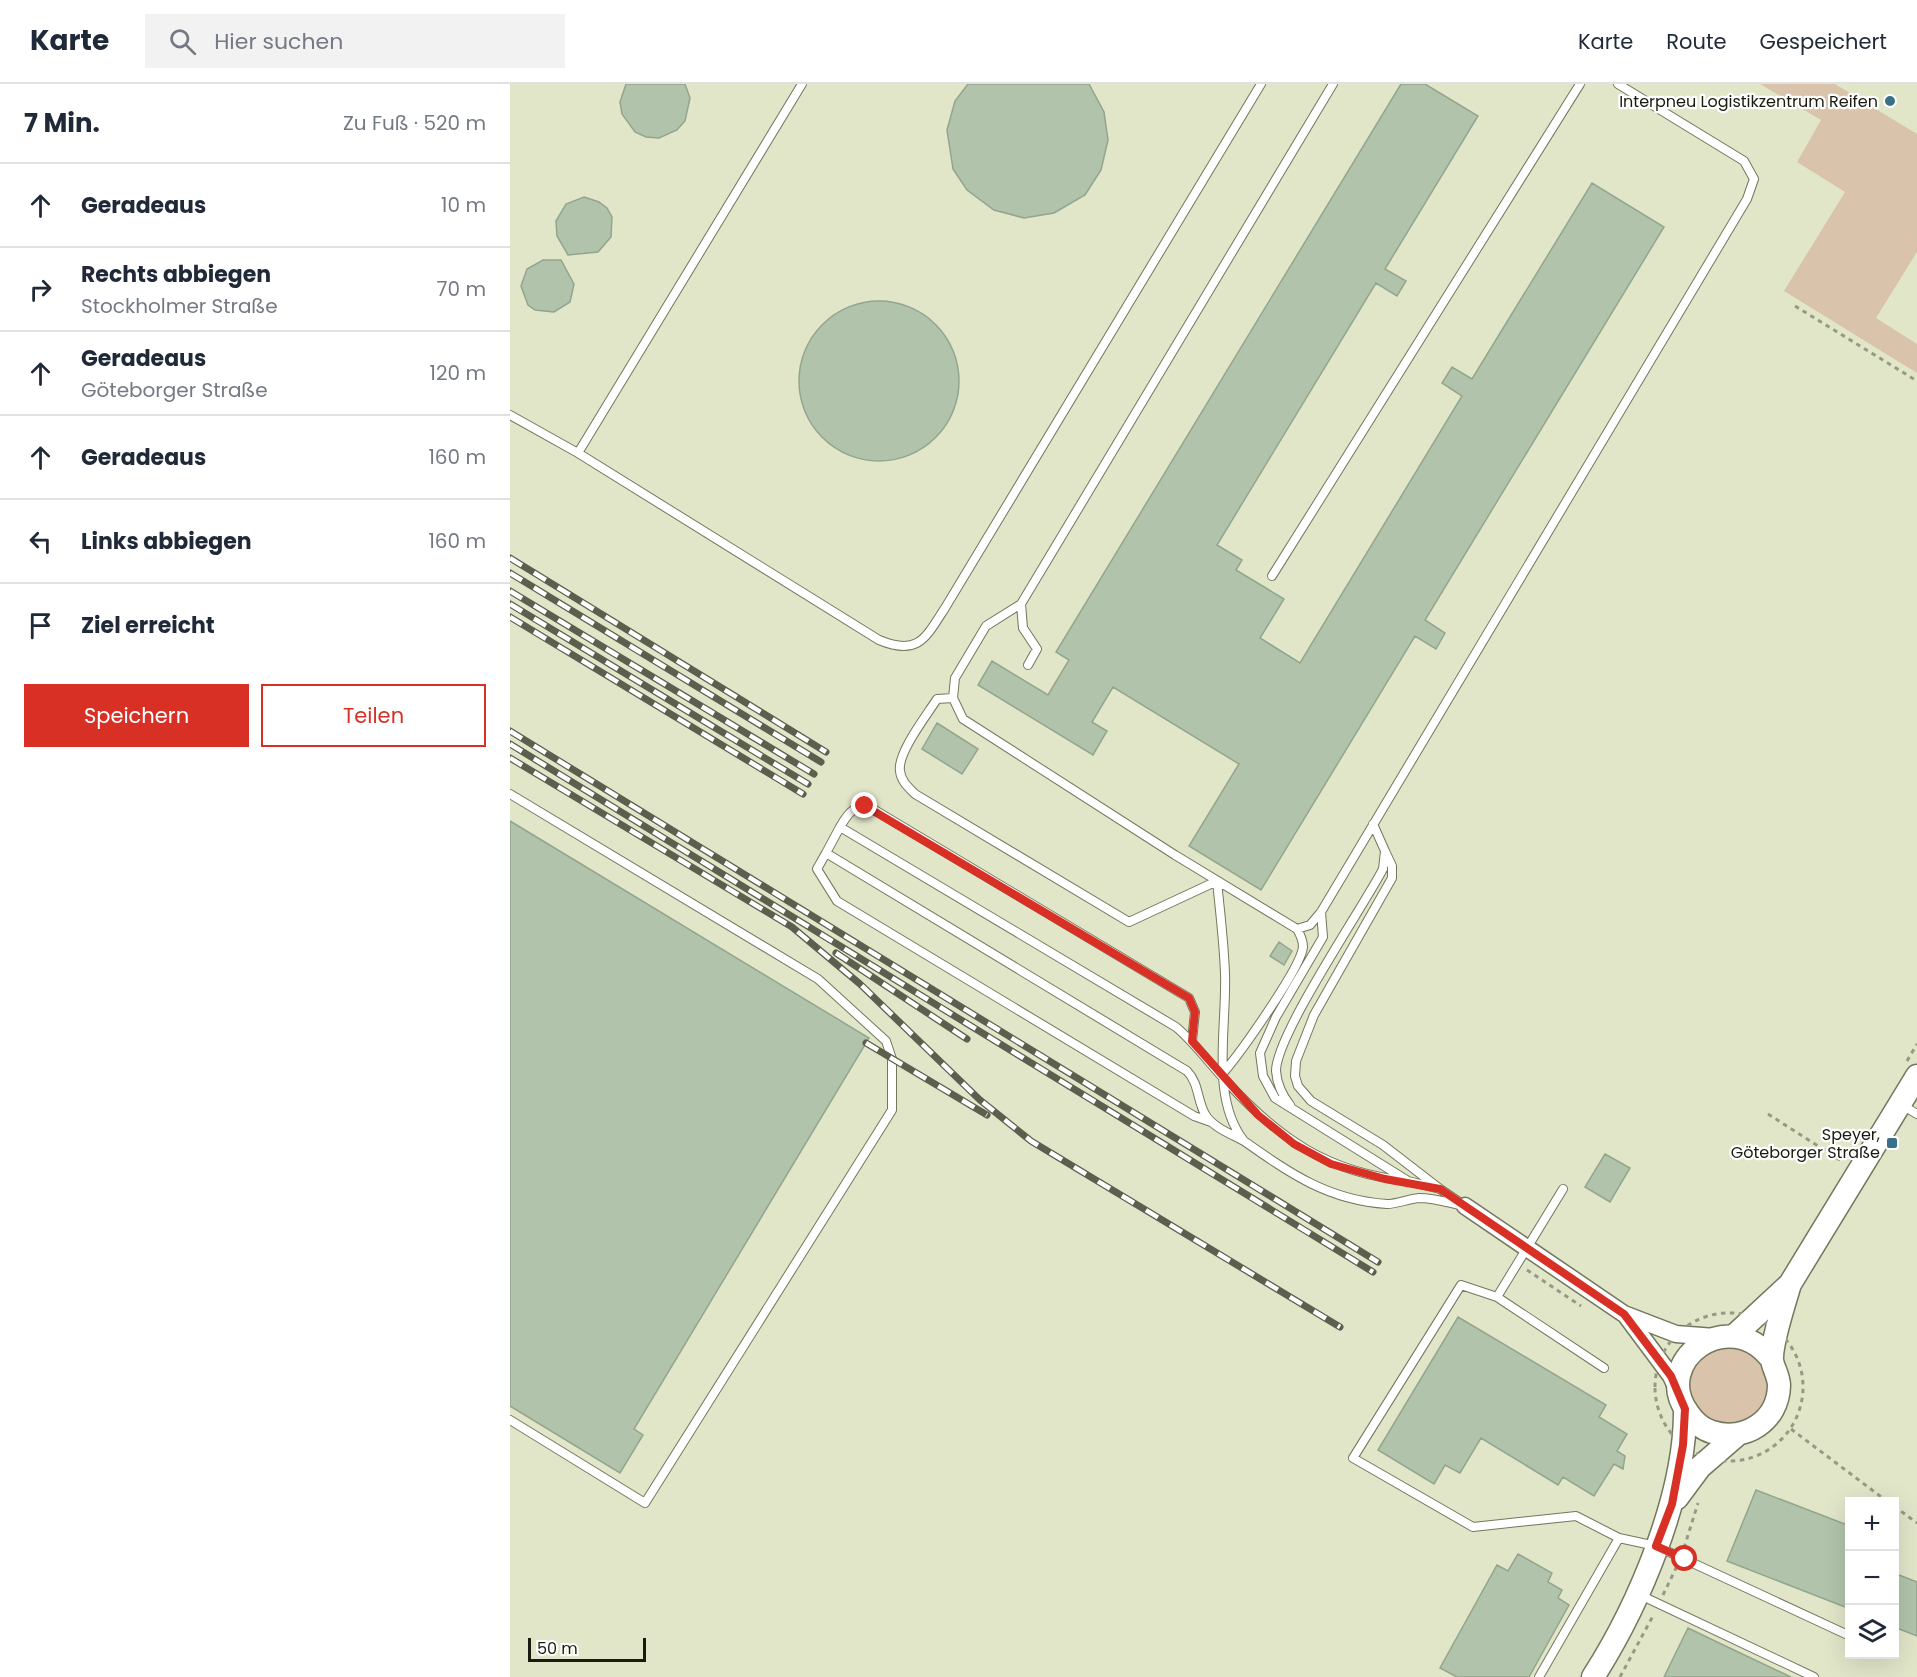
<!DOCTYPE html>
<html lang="de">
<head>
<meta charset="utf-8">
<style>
  :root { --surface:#fff; --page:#f2f2f3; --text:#1f2937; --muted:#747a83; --line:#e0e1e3; --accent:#d93025 }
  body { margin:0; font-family:Poppins,sans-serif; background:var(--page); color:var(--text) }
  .controls { position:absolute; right:18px; bottom:18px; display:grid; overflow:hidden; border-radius:0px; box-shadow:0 6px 24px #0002 }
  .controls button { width:54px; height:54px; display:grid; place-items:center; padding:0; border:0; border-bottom:2px solid var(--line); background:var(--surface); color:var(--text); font:30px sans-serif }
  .scale { position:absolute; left:18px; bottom:15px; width:118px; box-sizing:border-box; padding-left:6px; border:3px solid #191b10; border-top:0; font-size:16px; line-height:21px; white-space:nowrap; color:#191b10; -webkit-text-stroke:4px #fff; paint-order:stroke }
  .stop { position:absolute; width:18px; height:18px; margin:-14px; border:4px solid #d93025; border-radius:50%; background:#fff }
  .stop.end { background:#d93025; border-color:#fff; box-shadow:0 2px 6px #0008 }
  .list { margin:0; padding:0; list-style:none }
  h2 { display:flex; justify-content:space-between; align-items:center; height:78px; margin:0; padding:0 24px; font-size:26px }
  h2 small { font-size:20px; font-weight:400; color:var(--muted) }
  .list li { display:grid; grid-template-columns:39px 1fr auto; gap:18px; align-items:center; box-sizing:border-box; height:84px; padding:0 24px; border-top:2px solid var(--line) }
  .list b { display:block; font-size:22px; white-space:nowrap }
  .list p { margin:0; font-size:20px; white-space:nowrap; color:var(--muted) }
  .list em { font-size:20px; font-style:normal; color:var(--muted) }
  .actions { display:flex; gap:12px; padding:18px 24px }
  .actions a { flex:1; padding:14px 0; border:2px solid var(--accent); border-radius:0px; text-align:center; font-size:21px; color:var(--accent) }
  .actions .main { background:var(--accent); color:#fff }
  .icon { flex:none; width:33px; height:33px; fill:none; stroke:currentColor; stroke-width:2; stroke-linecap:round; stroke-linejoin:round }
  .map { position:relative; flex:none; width:1407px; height:1593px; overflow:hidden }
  header { display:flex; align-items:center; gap:36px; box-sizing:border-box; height:84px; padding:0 30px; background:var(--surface); border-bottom:2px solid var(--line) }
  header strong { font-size:28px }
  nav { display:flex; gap:33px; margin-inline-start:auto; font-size:21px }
  .search { width:420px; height:54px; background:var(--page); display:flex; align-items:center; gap:15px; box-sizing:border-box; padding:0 21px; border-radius:0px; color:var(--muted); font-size:22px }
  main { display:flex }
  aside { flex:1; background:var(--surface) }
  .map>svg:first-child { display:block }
  .green { fill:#d9c3ab }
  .building { fill:#b1c4ab; stroke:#93a58d; stroke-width:1.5 }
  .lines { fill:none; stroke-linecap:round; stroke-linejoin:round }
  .lane-casing { stroke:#73775d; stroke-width:10 }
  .street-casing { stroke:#73775d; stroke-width:19 }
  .secondary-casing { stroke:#73775d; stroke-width:25 }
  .path { stroke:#969a84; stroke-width:3; stroke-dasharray:4.5 4.5; stroke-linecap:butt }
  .lane { stroke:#fff; stroke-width:8 }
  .street { stroke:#fff; stroke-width:16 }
  .secondary { stroke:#fff; stroke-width:22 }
  .rail-casing { stroke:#5c5f4e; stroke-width:7 }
  .rail { stroke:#fff; stroke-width:4.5; stroke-dasharray:14; stroke-linecap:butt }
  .route { stroke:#d93025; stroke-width:8 }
  .poi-dot { fill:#39718b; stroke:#fff; stroke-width:2 }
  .labels { text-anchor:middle; stroke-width:4.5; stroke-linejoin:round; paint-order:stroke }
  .poi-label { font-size:16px; fill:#191b10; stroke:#fff; text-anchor:end }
</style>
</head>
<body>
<header>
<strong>Karte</strong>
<div class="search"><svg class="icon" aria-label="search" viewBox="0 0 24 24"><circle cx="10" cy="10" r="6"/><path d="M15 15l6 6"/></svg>Hier suchen</div>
<nav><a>Karte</a><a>Route</a><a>Gespeichert</a></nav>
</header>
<main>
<aside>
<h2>7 Min.<small>Zu Fuß · 520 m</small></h2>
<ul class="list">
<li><svg class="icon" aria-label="ahead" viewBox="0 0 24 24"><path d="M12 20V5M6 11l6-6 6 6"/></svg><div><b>Geradeaus</b></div><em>10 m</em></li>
<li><svg class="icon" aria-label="right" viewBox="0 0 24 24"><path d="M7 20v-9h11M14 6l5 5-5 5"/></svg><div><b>Rechts abbiegen</b><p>Stockholmer Straße</p></div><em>70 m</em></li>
<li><svg class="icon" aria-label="ahead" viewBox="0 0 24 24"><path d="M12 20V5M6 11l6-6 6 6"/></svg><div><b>Geradeaus</b><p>Göteborger Straße</p></div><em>120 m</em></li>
<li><svg class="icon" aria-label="ahead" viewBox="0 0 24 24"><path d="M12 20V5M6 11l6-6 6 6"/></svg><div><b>Geradeaus</b></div><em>160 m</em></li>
<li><svg class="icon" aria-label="left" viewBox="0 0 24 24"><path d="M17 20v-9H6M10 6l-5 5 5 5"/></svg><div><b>Links abbiegen</b></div><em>160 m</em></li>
<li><svg class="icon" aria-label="arrive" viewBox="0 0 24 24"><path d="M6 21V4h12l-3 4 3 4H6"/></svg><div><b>Ziel erreicht</b></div></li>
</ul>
<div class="actions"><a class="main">Speichern</a><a>Teilen</a></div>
</aside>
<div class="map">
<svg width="1407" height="1593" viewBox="0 0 1407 1593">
  <rect width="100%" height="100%" fill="#e1e6c9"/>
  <path class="green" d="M1250,0H1325L1407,50V168L1366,234L1407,260V289L1274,207L1335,108L1287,78L1311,36Z
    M1180 1302a39 39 0 1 1 78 0a39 39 0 1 1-78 0Z"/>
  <path class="building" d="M116,0H175L180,14L175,37L167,46L149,54L136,53L125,48L112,30L110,18Z
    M458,0H579L594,28L598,56L591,86L575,111L544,129L514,134L484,126L457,106L443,85L437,46L445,17Z
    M891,0H915L968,32L875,185L896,197L887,212L866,199L707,461L732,476L726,486L774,515L750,554L790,579L952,312L932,299L942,283L962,295L1082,99L1154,143L915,536L935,549L926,565L905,552L751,806L679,762L729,680L603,603L582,638L597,647L583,671L468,601L482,577L538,611L559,576L546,568Z
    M74,113L89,118L97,124L102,133L101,153L88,168L58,171L47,152L46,137L56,120Z
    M33,176H51L64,200L60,218L44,228L25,226L18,221L11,202L17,185Z
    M289 297a80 80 0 1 1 160 0a80 80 0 1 1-160 0Z
    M427,639L468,665L452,690L412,665Z
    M0,737L359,954L124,1345L133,1351L110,1389L0,1322Z
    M769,858L782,867L774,881L760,872Z
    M1095,1070L1120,1084L1100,1118L1075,1103Z
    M948,1233L1096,1321L1089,1333L1117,1350L1107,1367L1115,1372L1113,1385L1104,1380L1084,1412L1053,1393L1048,1401L971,1354L950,1389L935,1381L924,1400L868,1366Z
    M1246,1406L1340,1442V1525L1217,1477Z
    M1008,1470L1042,1489L1038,1498L1052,1506L1048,1514L1059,1521L1019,1593H947L930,1584L987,1481L998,1487Z
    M1384,1489L1407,1498V1552L1384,1543Z
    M1178,1544L1207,1558L1281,1593H1154Z"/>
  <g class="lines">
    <g class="lane-casing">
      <path id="lane" d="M823,0L511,520L476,542L445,594L443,614L453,635L665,771L787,845L800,841L811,828L1237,115L1244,95L1234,77L1108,0
        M0,331L68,369L292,0
        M68,369L369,556C408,572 415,555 435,524L751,0
        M762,492L1070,0
        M511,520L513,544L527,565L518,581
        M443,614L427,615C417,631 387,669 390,687C391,697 398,703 405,710L619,838L707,797C710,828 714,859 715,890C717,943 700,1014 734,1057C781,1090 818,1116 877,1120C887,1120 898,1115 909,1114C924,1114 940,1119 955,1122
        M0,710L308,895L376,957L382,975V1026L135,1419L0,1336
        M330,743C338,729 346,718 363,725L679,914L685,928L682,957
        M875,767L882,782V794L804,931L786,977L785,992L788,1002L801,1017L873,1061L930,1105
        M316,769L307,785L327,817L684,1032L701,1038
        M811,828L813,853L766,933L750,969L753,992L765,1014L898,1097L930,1105L952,1120
        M714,988C730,969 791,884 793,863C793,856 790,850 787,845
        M1390,1020L1407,1030
        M780,1021C772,1011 767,1000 766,987C766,951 852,825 873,785L875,767L863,740
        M734,1057C721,1050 702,1043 695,1030C687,1016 689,999 677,987L316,769L330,743L666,943C685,959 699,979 716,997C769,1055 818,1089 898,1097
        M1053,1105L987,1213L951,1201L843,1374L963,1443L1066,1432L1109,1454
        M987,1213L1094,1284
        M1130,1511L1304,1593
        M1029,1593L1109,1454L1146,1462L1340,1552"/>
    </g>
    <g class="street-casing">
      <path id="street" d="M955,1122L1114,1230L1166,1250L1205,1253
        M1117,1233L1161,1292L1168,1307"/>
    </g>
    <g class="secondary-casing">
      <path id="secondary" d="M1224,1252L1280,1200L1407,992
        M1262,1276C1220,1219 1140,1277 1178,1329C1184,1338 1192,1345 1202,1348C1235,1358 1268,1337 1269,1302C1269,1292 1263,1284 1262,1276C1261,1259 1275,1217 1280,1200
        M1167,1414L1190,1383L1227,1351
        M1083,1593C1129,1521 1176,1411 1175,1325"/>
    </g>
    <path class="path" d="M1285,222L1407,297
      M1397,977L1407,960
      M1258,1030L1333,1078
      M1017,1186L1071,1222
      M1145 1303a74 74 0 1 1 148 0a74 74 0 1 1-148 0Z
      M1281,1345L1378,1418
      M1384,1422L1407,1439
      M1174,1464L1188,1419
      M1153,1511L1166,1484
      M1110,1593L1144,1530"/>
    <use href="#lane" class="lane"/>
    <use href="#street" class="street"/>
    <use href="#secondary" class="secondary"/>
    <g class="rail-casing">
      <path id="rail" d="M0,474L316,668
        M0,489L311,678
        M0,507L304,690
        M0,520L298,700
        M0,533L293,710
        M0,647L868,1178
        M0,660L863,1188
        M0,674L282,843L350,900L470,1016L521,1057L830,1243
        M326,869L457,955
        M356,959L477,1031"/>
    </g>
    <use href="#rail" class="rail"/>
  </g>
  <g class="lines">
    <path class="route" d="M355,722L679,914L685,928L682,957L748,1031L784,1060L821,1080L875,1095L930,1105L1114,1230L1161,1292L1175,1325L1173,1361L1162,1420L1146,1462L1175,1475"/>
  </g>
  <g class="poi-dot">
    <circle cx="1380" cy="17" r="6"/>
    <rect x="1376" y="1053" width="12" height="12" rx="3"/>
  </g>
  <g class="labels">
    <g class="poi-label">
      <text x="1368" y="23">Interpneu Logistikzentrum Reifen</text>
      <text x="1370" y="1056">Speyer,<tspan x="1370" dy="18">Göteborger Straße</tspan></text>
    </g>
  </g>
</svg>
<div class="controls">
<button>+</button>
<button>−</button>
<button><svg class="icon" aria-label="layers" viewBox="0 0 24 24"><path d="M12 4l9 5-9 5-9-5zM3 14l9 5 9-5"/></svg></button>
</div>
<div class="scale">50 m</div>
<div class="stop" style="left:1175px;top:1475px"></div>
<div class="stop end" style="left:355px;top:722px"></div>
</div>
</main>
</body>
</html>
